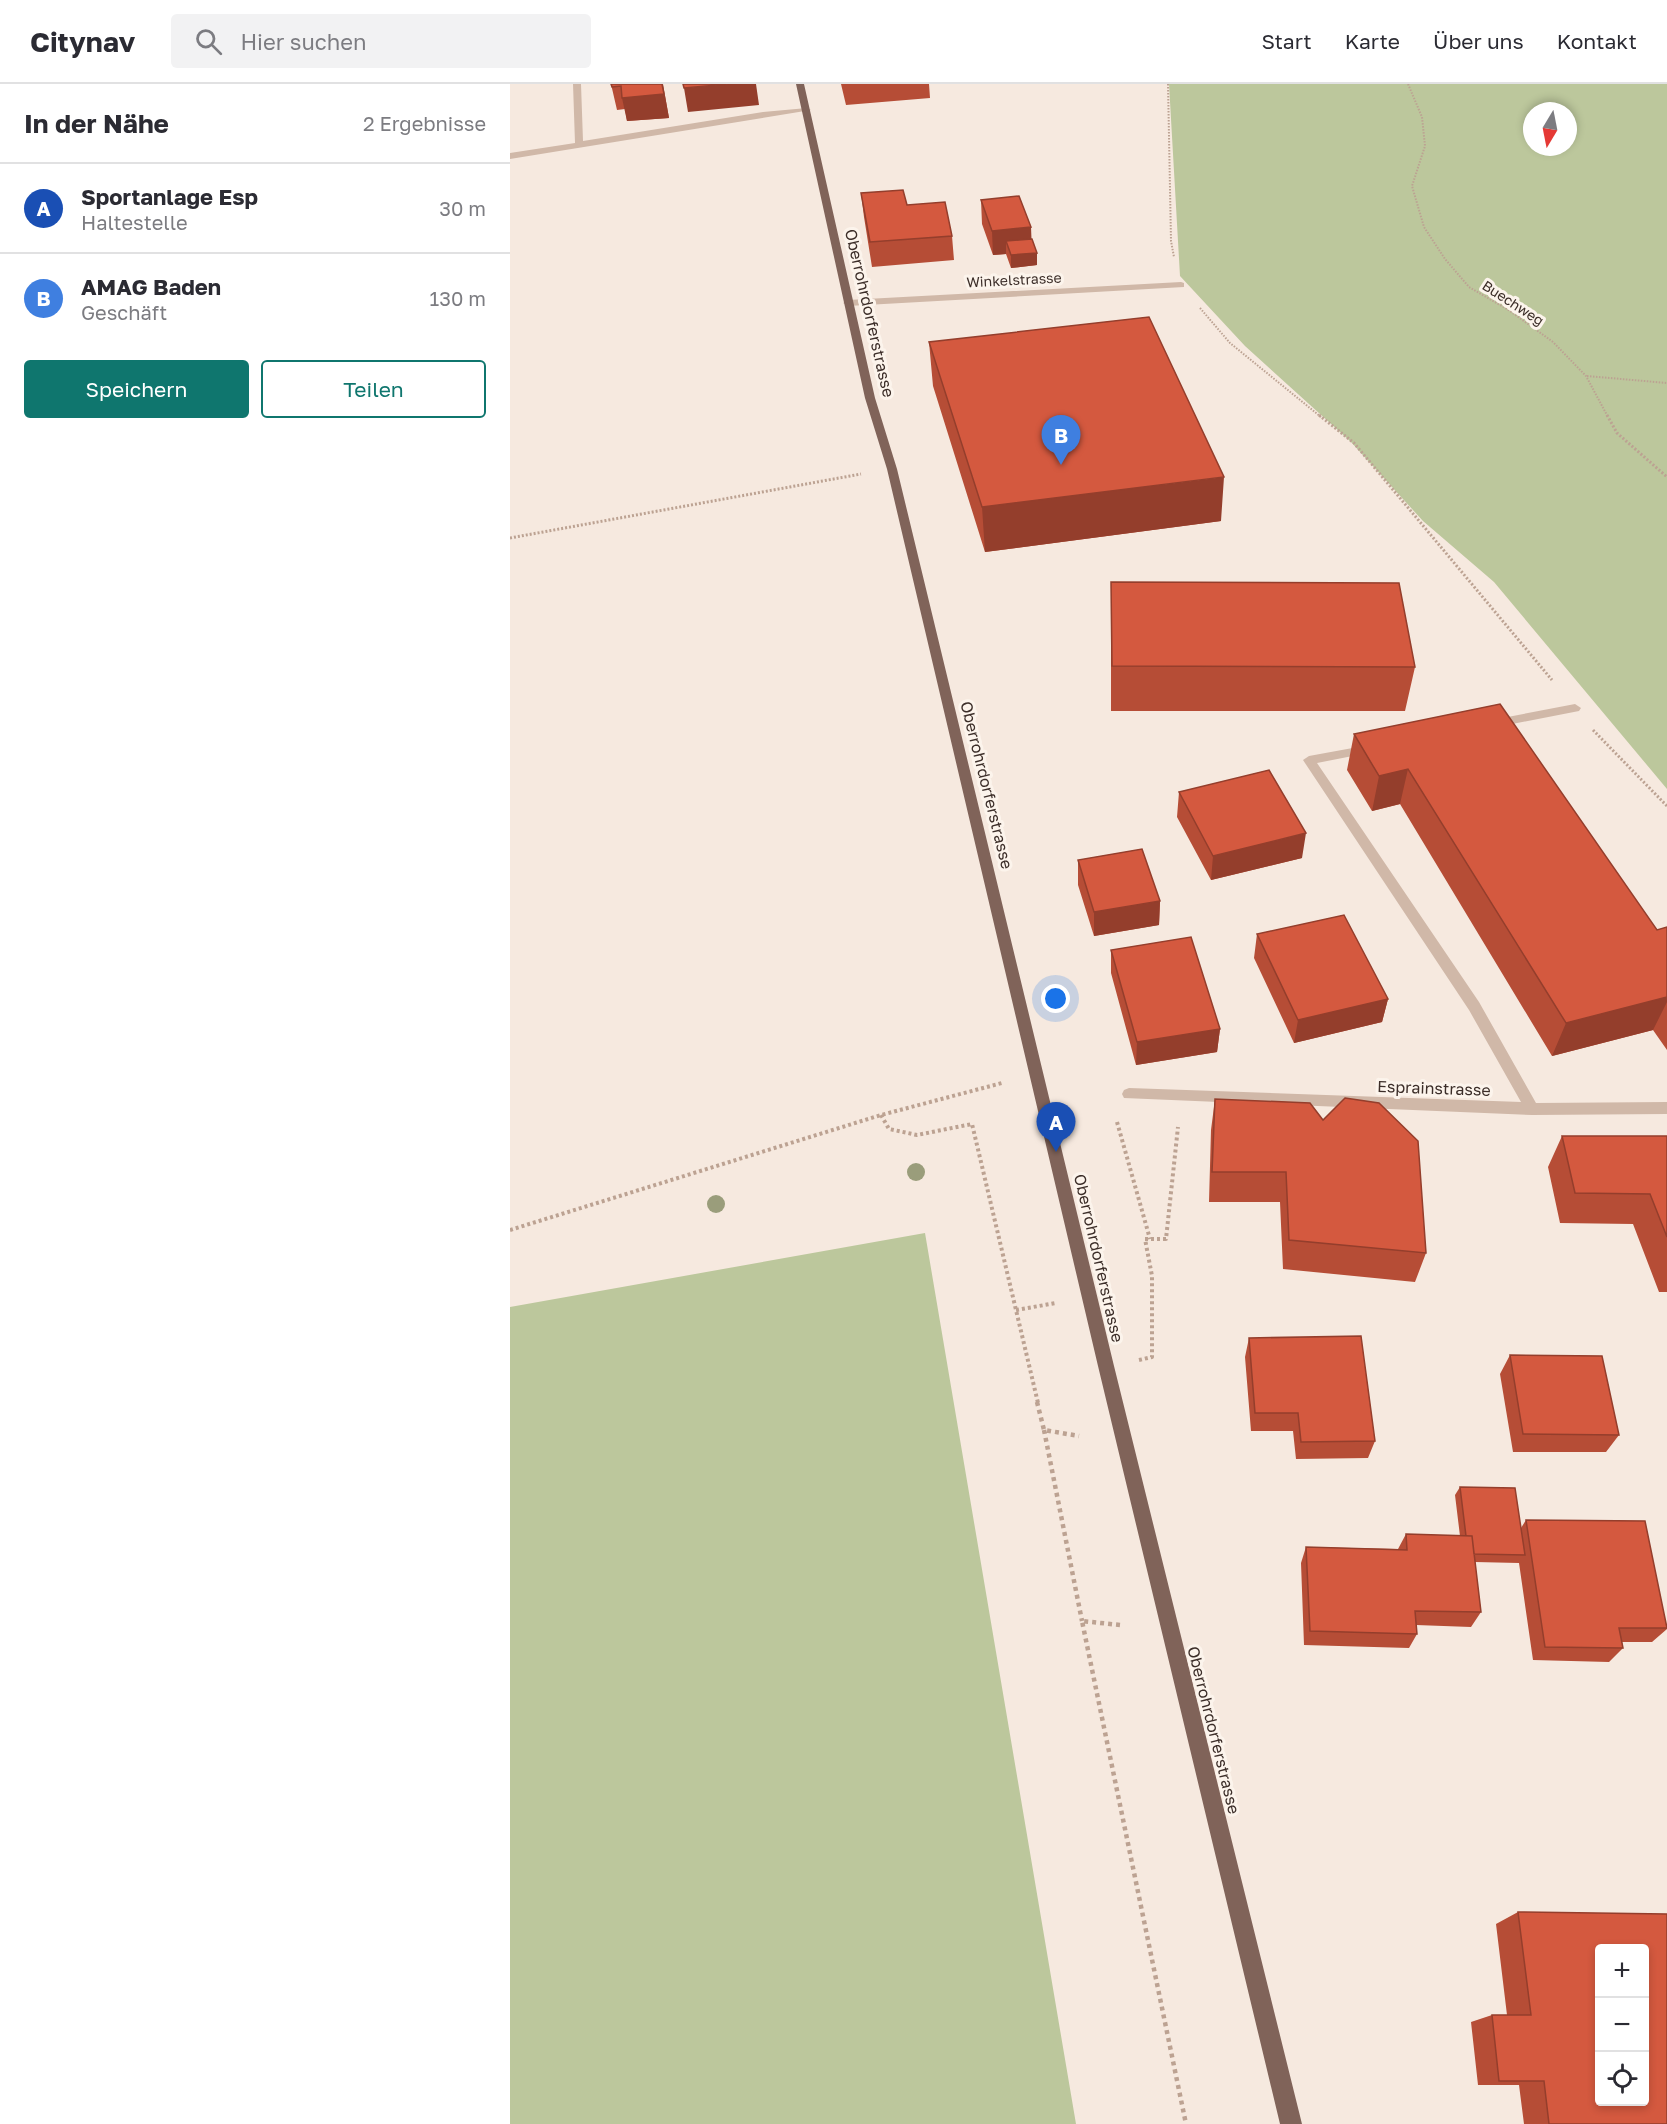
<!DOCTYPE html>
<html lang="de">
<head>
<meta charset="utf-8">
<style>
  :root { --surface:#fff; --page:#f2f2f3; --text:#2b2b33; --muted:#7c7c81; --line:#e1e1e2; --accent:#0f766e }
  body { margin:0; font-family:"Golos Text",sans-serif; background:var(--page); color:var(--text) }
  .controls { position:absolute; right:18px; bottom:18px; display:grid; overflow:hidden; border-radius:6px; box-shadow:0 3px 9px #0003 }
  .controls button { width:54px; height:54px; display:grid; place-items:center; padding:0; border:0; border-bottom:2px solid var(--line); background:var(--surface); color:var(--text); font:30px sans-serif }
  .compass { position:absolute; left:1013px; top:18px; width:54px; height:54px; border-radius:50%; background:var(--surface); box-shadow:0 3px 9px #0003; rotate:190deg }
  .you { position:absolute; left:546px; top:915px; width:21px; height:21px; margin:-15px; border:4px solid #fff; border-radius:50%; background:#1a73e8; box-shadow:0 0 0 9px #1a73e833 }
  .badge { display:grid; place-items:center; width:39px; height:39px; border-radius:50%; background:var(--accent); color:#fff; font-size:20px; font-weight:700 }
  .pin { position:absolute; translate:-50% -50px; filter:drop-shadow(0 2px 3px #0008) }
  .pin::after { content:''; position:absolute; top:32px; width:21px; height:18px; background:inherit; clip-path:polygon(0 0,100% 0,50% 100%) }
  .list { margin:0; padding:0; list-style:none }
  h2 { display:flex; justify-content:space-between; align-items:center; height:78px; margin:0; padding:0 24px; font-size:26px }
  h2 small { font-size:20px; font-weight:400; color:var(--muted) }
  .list li { display:grid; grid-template-columns:39px 1fr auto; gap:18px; align-items:center; box-sizing:border-box; height:90px; padding:0 24px; border-top:2px solid var(--line) }
  .list b { display:block; font-size:22px; white-space:nowrap }
  .list p { margin:0; font-size:20px; white-space:nowrap; color:var(--muted) }
  .list em { font-size:20px; font-style:normal; color:var(--muted) }
  .actions { display:flex; gap:12px; padding:18px 24px }
  .actions a { flex:1; padding:14px 0; border:2px solid var(--accent); border-radius:6px; text-align:center; font-size:21px; color:var(--accent) }
  .actions .main { background:var(--accent); color:#fff }
  .icon { flex:none; width:33px; height:33px; fill:none; stroke:currentColor; stroke-width:2; stroke-linecap:round; stroke-linejoin:round }
  .map { position:relative; flex:none; width:1157px; height:2040px; overflow:hidden }
  header { display:flex; align-items:center; gap:36px; box-sizing:border-box; height:84px; padding:0 30px; background:var(--surface); border-bottom:2px solid var(--line) }
  header strong { font-size:28px }
  nav { display:flex; gap:33px; margin-inline-start:auto; font-size:21px }
  .search { width:420px; height:54px; background:var(--page); display:flex; align-items:center; gap:15px; box-sizing:border-box; padding:0 21px; border-radius:6px; color:var(--muted); font-size:22px }
  main { display:flex }
  aside { flex:1; background:var(--surface) }
  .map>svg:first-child { display:block }
  .green { fill:#bcc79c; fill-rule:evenodd }
  .lines { fill:none; stroke-linecap:round; stroke-linejoin:round }
  .path-far3 { stroke:#bca292; stroke-width:2; stroke-dasharray:1.5 1.5; stroke-linecap:butt }
  .path-far2 { stroke:#bca292; stroke-width:3; stroke-dasharray:2 2; stroke-linecap:butt }
  .path-far1 { stroke:#bca292; stroke-width:4; stroke-dasharray:3 3; stroke-linecap:butt }
  .path { stroke:#bca292; stroke-width:4.5; stroke-dasharray:4 4; stroke-linecap:butt }
  .minor { fill:#d0b8a8; fill-rule:evenodd }
  .major { fill:#806359; fill-rule:evenodd }
  .tree { fill:#9a9d7b }
  .wall { fill:#b64d36 }
  .shaded-wall { fill:#943e2c }
  .building { fill:#d4593f; stroke:#943e2c; stroke-width:1.5; fill-rule:evenodd }
  .labels { text-anchor:middle; stroke-width:6; stroke-linejoin:round; paint-order:stroke }
  .far-street-label { font-size:14px; fill:#3c2e29; stroke:#fcf4ec }
  .street-label { font-size:16px; fill:#3c2e29; stroke:#fcf4ec }
</style>
</head>
<body>
<header>
<strong>Citynav</strong>
<div class="search"><svg class="icon" aria-label="search" viewBox="0 0 24 24"><circle cx="10" cy="10" r="6"/><path d="M15 15l6 6"/></svg>Hier suchen</div>
<nav><a>Start</a><a>Karte</a><a>Über uns</a><a>Kontakt</a></nav>
</header>
<main>
<aside>
<h2>In der Nähe<small>2 Ergebnisse</small></h2>
<ul class="list">
<li><span class="badge" style="background:#1a4fb4">A</span><div><b>Sportanlage Esp</b><p>Haltestelle</p></div><em>30 m</em></li>
<li><span class="badge" style="background:#3f7fe0">B</span><div><b>AMAG Baden</b><p>Geschäft</p></div><em>130 m</em></li>
</ul>
<div class="actions"><a class="main">Speichern</a><a>Teilen</a></div>
</aside>
<div class="map">
<svg width="1157" height="2040" viewBox="0 0 1157 2040">
  <rect width="100%" height="100%" fill="#f6e9df"/>
  <path class="green" d="M659,0H1157V705L984,498L913,437L841,358L735,262L670,192ZM1022,27H1058V63H1022Z
    M415,1149L566,2040H0V1223Z"/>
  <g class="lines">
    <path class="path-far3" d="M658,0L661,157L664,173
      M898,0L912,33L915,62L902,102L914,143L935,175L959,203L997,225L1043,258L1076,292L1098,333
      M690,224L720,259L811,333
      M1077,292L1157,299"/>
    <path class="path-far2" d="M809,331L844,359L1042,596
      M1097,331L1107,349L1157,393
      M0,454L351,390
      M1083,646L1157,722"/>
    <path class="path-far1" d="M371,1031L379,1045L407,1051L462,1040L528,1319
      M607,1038L640,1155
      M0,1146L371,1031L492,999
      M506,1226L546,1219
      M629,1276L642,1273V1192L635,1155H656L668,1043"/>
    <path class="path" d="M527,1318L534,1346L569,1352
      M534,1346L572,1537
      M610,1541L572,1537L676,2040"/>
    <path class="minor" d="M63,0H71L73,57L253,28L297,24L301,26L0,75V69L65,59Z
      M671,198L674,199V203L338,222L333,219L338,216Z
      M1065,620L1071,624L1069,627L982,644L976,640L982,636Z
      M859,661L865,665L863,668L807,679L969,918L1026,1019L1157,1018V1030L1022,1031L614,1014L612,1010L614,1006L619,1004L1011,1018L959,926L793,676L799,672Z"/>
    <path class="major" d="M286,0H294L365,314L387,385L604,1282L792,2040H770L588,1282L377,385L355,314Z"/>
  </g>
  <g class="tree">
    <circle cx="406" cy="1088" r="9"/>
    <circle cx="206" cy="1120" r="9"/>
  </g>
  <path class="wall" d="M101,0L155,12L159,34L117,37L115,25L107,26Z
    M331,0H419L420,14L336,21Z
    M351,109L397,121L442,152L444,176L362,183L354,133Z
    M471,116L522,155L527,181L501,184L496,170L483,171L472,140Z
    M419,258L711,437L475,468L423,302Z
    M601,498L905,583L895,627H601Z
    M844,650L1147,846L1157,843V966L1143,946L1042,972L890,720L862,727L837,686Z
    M669,708L792,774L701,796L667,733Z
    M568,776L650,817L649,841L584,852L568,801Z
    M747,850L878,915L872,938L784,959L744,874Z
    M601,866L710,945L707,968L626,981L601,889Z
    M705,1015L916,1169L905,1198L773,1185L770,1118H699L701,1046Z
    M1052,1052H1157V1208H1149L1123,1140L1050,1139L1038,1083Z
    M739,1254L865,1357L858,1374L786,1375L783,1347H741L735,1273Z
    M1000,1271L1109,1351L1096,1368H1003L990,1290Z
    M950,1403L1011,1444L1016,1436L1157,1542V1545L1142,1558H1112L1113,1564L1099,1578L1023,1576L1009,1479L965,1478L971,1528L961,1543L906,1541L907,1550L899,1564L794,1561L791,1479L796,1463L888,1465L896,1450L950,1452L945,1411Z
    M1008,1828L1157,2040H1014L1009,2001H968L961,1938L982,1931H997L986,1840Z"/>
  <path class="shaded-wall" d="M153,0L159,34L117,37L112,14Z
    M218,0H246L249,21L178,28L174,4Z
    M521,143L522,167L496,157V170L483,171L482,147Z
    M527,169V181L501,184V171Z
    M714,393L711,437L475,468L472,423Z
    M898,685L890,720L862,727L869,692Z
    M796,749L792,774L701,796L703,772Z
    M650,817L649,841L584,852V828Z
    M1157,913V918L1143,946L1042,972L1056,939Z
    M878,915L872,938L784,959L788,936Z
    M710,945L707,968L626,981L627,958Z"/>
  <path class="building" d="M101,0H152L154,10L112,14L111,2L102,3Z
    M173,0H218L174,4Z
    M393,106L397,121L435,118L442,152L360,158L351,109Z
    M509,112L521,143L482,147L471,116Z
    M522,155L527,169L501,171L496,157Z
    M639,233L714,393L472,423L419,258Z
    M601,498L889,499L905,583L602,582Z
    M990,620L1147,846L1157,843V913L1056,939L898,685L869,692L844,650Z
    M759,686L796,749L703,772L669,708Z
    M632,765L650,817L584,828L568,776Z
    M834,831L878,915L788,936L747,850Z
    M681,853L710,945L627,958L601,866Z
    M835,1014L869,1019L908,1057L916,1169L779,1156L776,1088H702L705,1015L800,1019L813,1036Z
    M1052,1052H1157V1153L1140,1110L1065,1109Z
    M851,1252L865,1357L791,1358L788,1329H745L739,1254Z
    M1000,1271L1092,1272L1109,1351L1013,1350Z
    M950,1403L1005,1404L1015,1471L964,1470L962,1452H956Z
    M1016,1436L1135,1437L1157,1544H1109L1113,1564L1035,1563Z
    M896,1450L962,1452L971,1528L905,1527L907,1550L800,1547L796,1463L897,1466Z
    M1008,1828L1157,1830V2040H1039L1034,1997H989L982,1931H1021ZM1089,1864H1134V2018H1089Z"/>
  <g class="labels">
    <g class="far-street-label">
      <text transform="translate(504 196) rotate(-3)" y="5">Winkelstrasse</text>
      <text transform="translate(1003 219) rotate(33)" y="5">Buechweg</text>
    </g>
    <g class="street-label">
      <text transform="translate(360 229) rotate(77)" y="6">Oberrohrdorferstrasse</text>
      <text transform="translate(477 701) rotate(76)" y="6">Oberrohrdorferstrasse</text>
      <text transform="translate(924 1004) rotate(2)" y="6">Esprainstrasse</text>
      <text transform="translate(589 1174) rotate(77)" y="6">Oberrohrdorferstrasse</text>
      <text transform="translate(704 1646) rotate(76)" y="6">Oberrohrdorferstrasse</text>
    </g>
  </g>
</svg>
<div class="controls">
<button>+</button>
<button>−</button>
<button><svg class="icon" aria-label="locate" viewBox="0 0 24 24"><circle cx="12" cy="12" r="6"/><path d="M12 2v4M12 18v4M2 12h4M18 12h4"/></svg></button>
</div>
<svg class="compass" viewBox="-18 -18 36 36"><path d="M0-13l5 13h-10z" fill="#e53935"/><path d="M0 13l5-13h-10z" fill="#7c7c81"/></svg>
<div class="you"></div>
<div class="pin badge" style="left:546px;top:1068px;background:#1a4fb4">A</div>
<div class="pin badge" style="left:551px;top:381px;background:#3f7fe0">B</div>
</div>
</main>
</body>
</html>
